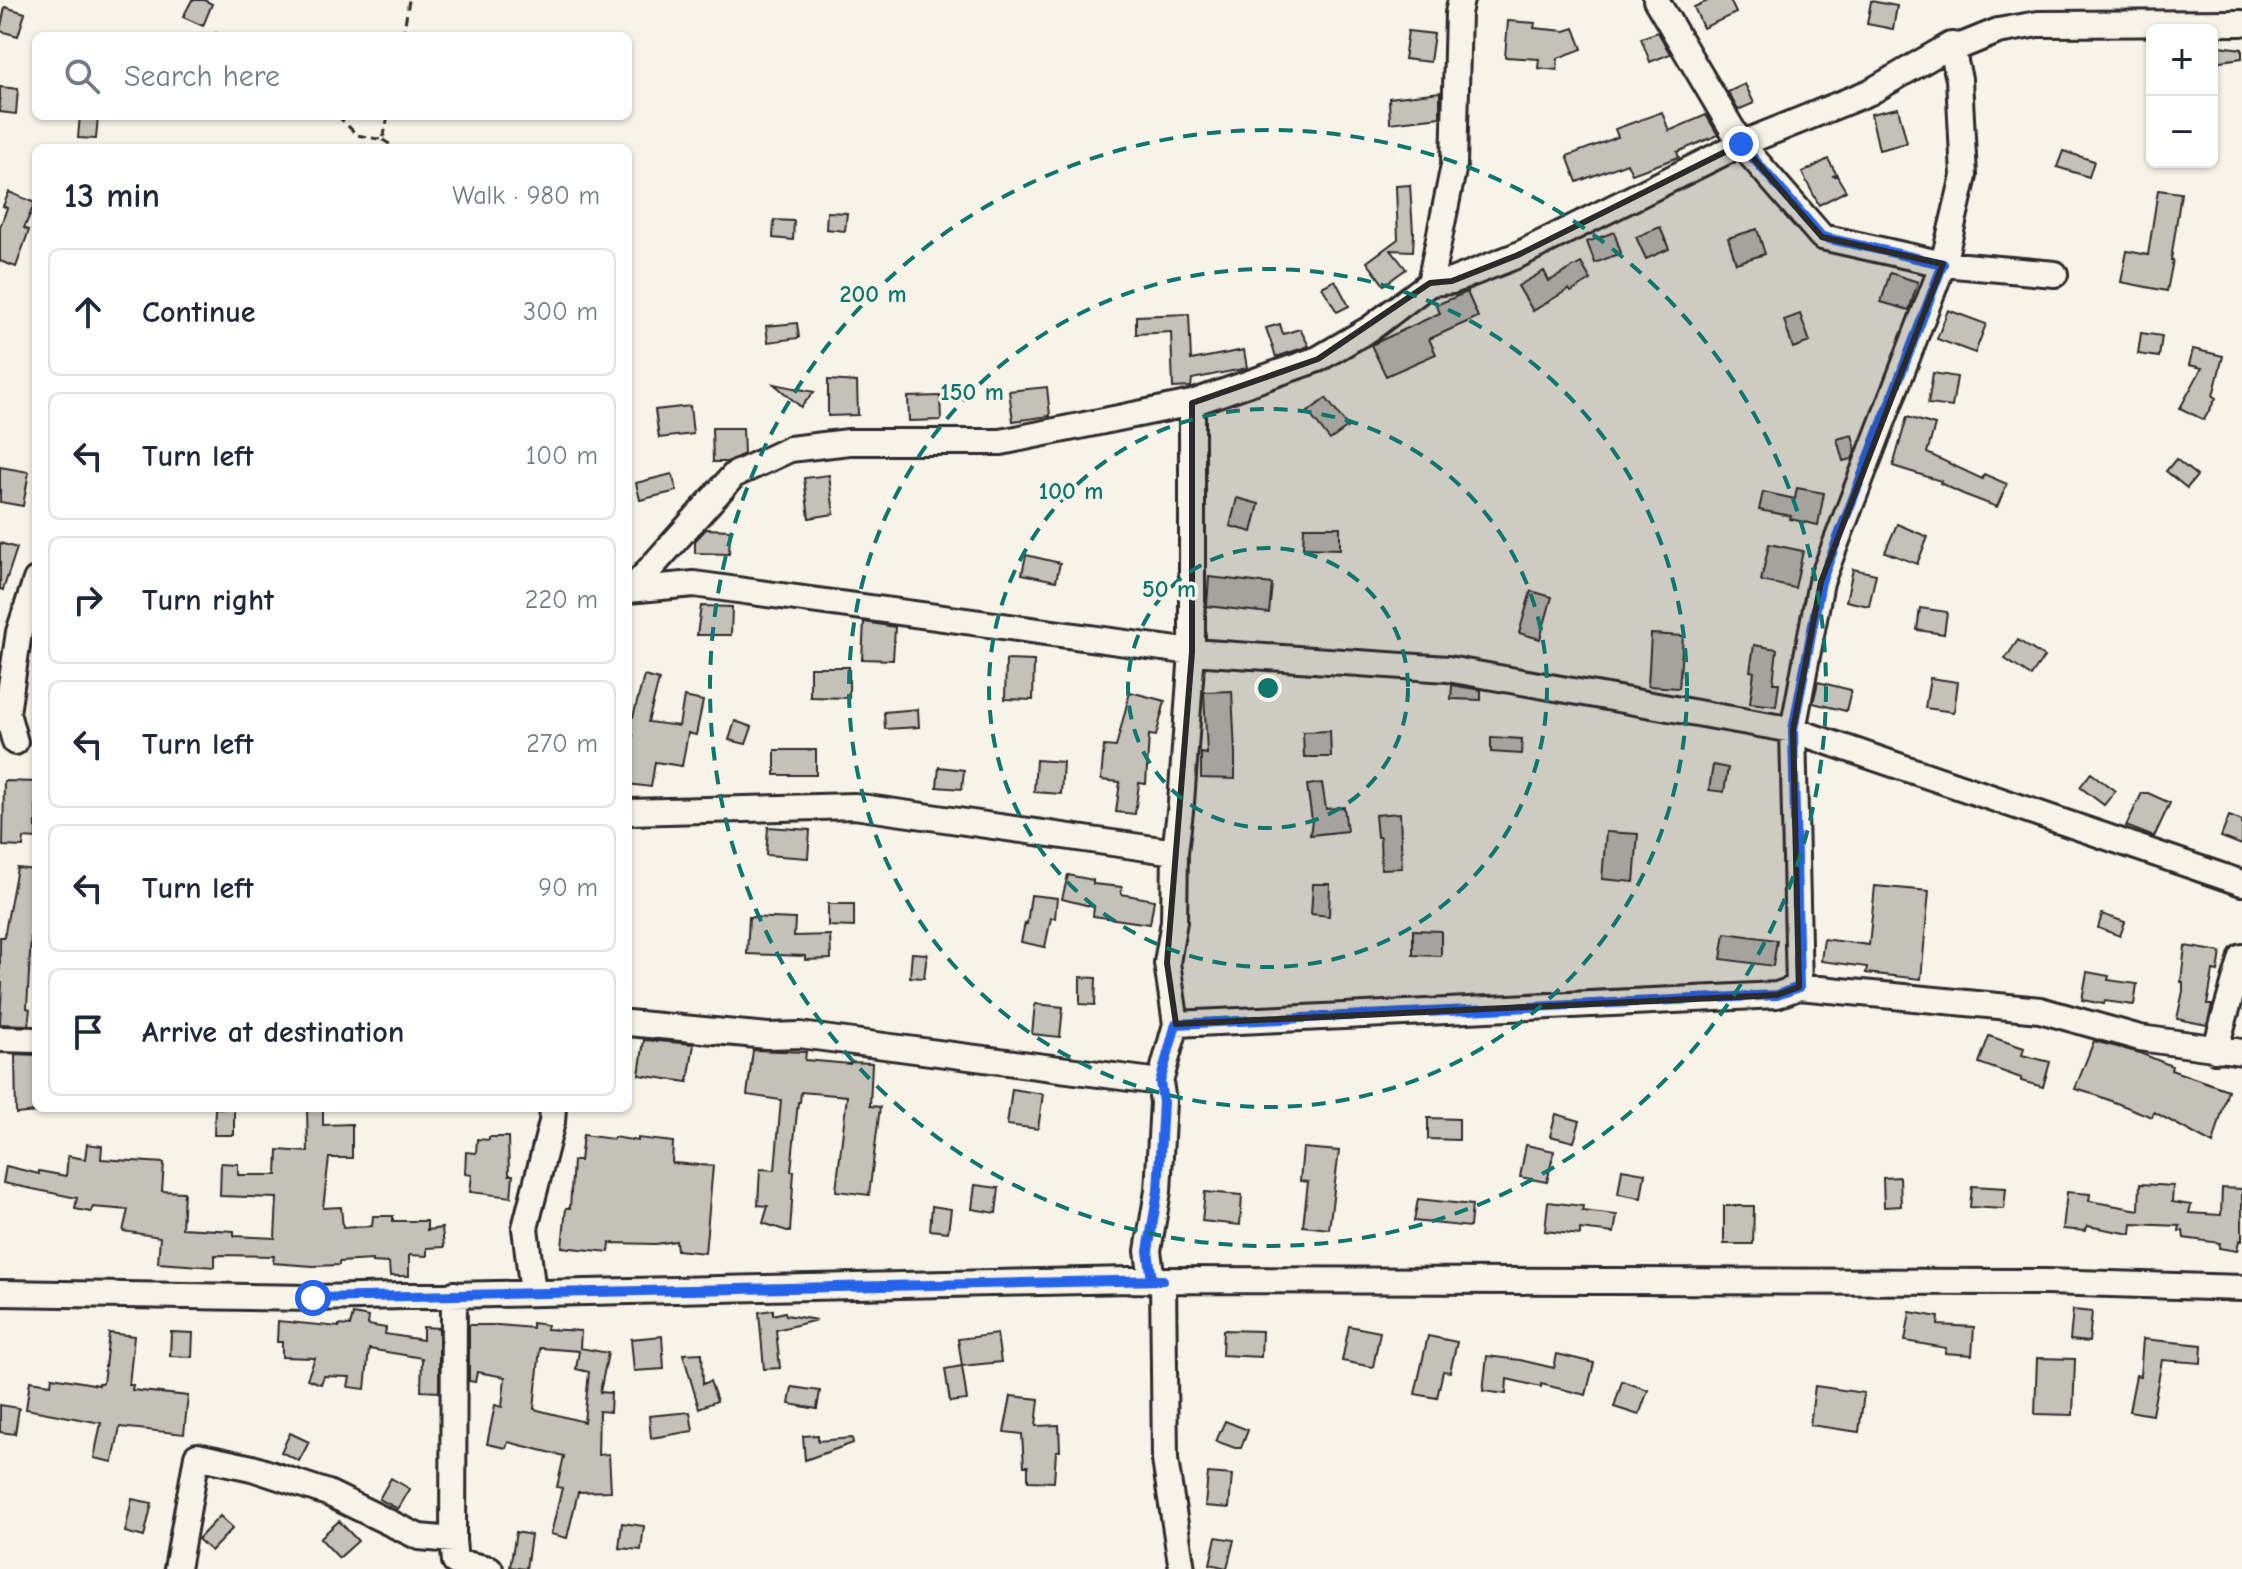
<!DOCTYPE html>
<html lang="en">
<head>
<meta charset="utf-8">
<style>
  :root { --surface:#fff; --page:#f2f2f3; --text:#1f2937; --muted:#747a83; --line:#e0e1e3 }
  body { margin:0; font-family:"Comic Neue",sans-serif; background:var(--page); color:var(--text) }
  .controls { position:absolute; right:24px; top:24px; display:grid; overflow:hidden; border-radius:12px; box-shadow:0 2px 6px #0004 }
  .controls button { width:72px; height:72px; display:grid; place-items:center; padding:0; border:0; border-bottom:2px solid var(--line); background:var(--surface); color:var(--text); font:40px sans-serif }
  .stop { position:absolute; width:24px; height:24px; margin:-18px; border:6px solid #2563eb; border-radius:50%; background:#fff }
  .stop.end { background:#2563eb; border-color:#fff; box-shadow:0 2px 8px #0008 }
  .list { margin:0; padding:0; list-style:none }
  h2 { display:flex; justify-content:space-between; align-items:center; height:104px; margin:0; padding:0 32px; font-size:34px }
  h2 small { font-size:26px; font-weight:400; color:var(--muted) }
  .list li { display:grid; grid-template-columns:52px 1fr auto; gap:24px; align-items:center; box-sizing:border-box; height:128px; margin:0 16px 16px; padding:0 16px; border:2px solid var(--line); border-radius:12px }
  .list b { display:block; font-size:30px; white-space:nowrap }
  .list em { font-size:26px; font-style:normal; color:var(--muted) }
  .icon { flex:none; width:44px; height:44px; fill:none; stroke:currentColor; stroke-width:2; stroke-linecap:round; stroke-linejoin:round }
  .map { position:relative; flex:none; width:2242px; height:1569px; overflow:hidden }
  .search { position:absolute; background:var(--surface); box-shadow:0 2px 6px #0004; left:32px; top:32px; width:600px; height:88px; display:flex; align-items:center; gap:20px; box-sizing:border-box; padding:0 28px; border-radius:12px; color:var(--muted); font-size:30px }
  .panel { position:absolute; background:var(--surface); box-shadow:0 2px 6px #0004; left:32px; top:144px; width:600px; height:968px; border-radius:12px }
  .map>svg:first-child { display:block }
  .building { fill:#c4c1b9; stroke:#2b2b2b; stroke-width:2; fill-rule:evenodd }
  .lines { fill:none; stroke-linecap:round; stroke-linejoin:round }
  .minor-casing { stroke:#2b2b2b; stroke-width:30 }
  .path { stroke:#2b2b2b; stroke-width:3; stroke-dasharray:8 6; stroke-linecap:butt }
  .minor { stroke:#f7f3e8; stroke-width:24 }
  .route { stroke:#2563eb; stroke-width:10 }
  .marked { fill:#2b2b2b; fill-opacity:0.2; stroke:#2b2b2b; stroke-width:6; stroke-linejoin:round }
  .ring { fill:none; stroke:#0f766e; stroke-width:4; stroke-dasharray:14 10 }
  .centre { fill:#0f766e; stroke:#f7f3e8; stroke-width:4 }
  .ring-label { font-size:24px; text-anchor:middle; font-weight:bold; fill:#0f766e; stroke:#f7f3e8; stroke-width:7; stroke-linejoin:round; paint-order:stroke }
</style>
</head>
<body>
<div class="map">
<svg width="2242" height="1569" viewBox="0 0 2242 1569">
  <rect width="100%" height="100%" fill="#f7f3e8"/>
  <filter id="ink" filterUnits="userSpaceOnUse"><feTurbulence type="fractalNoise" baseFrequency=".0125" numOctaves="2"/><feDisplacementMap in="SourceGraphic" scale="16" xChannelSelector="R" yChannelSelector="G"/><feConvolveMatrix kernelMatrix="1 2 1 2 8 2 1 2 1" color-interpolation-filters="sRGB"/></filter>
  <g filter="url(#ink)">
    <path class="building" d="M192,0H204L212,4L203,26L183,17Z
      M1710,0H1730L1736,13L1703,28L1694,7Z
      M1871,1L1897,6L1893,29L1867,24Z
      M5,7L25,13L18,36L0,31Z
      M1508,21L1535,23L1534,28L1565,31L1574,28L1582,49L1558,58L1557,70L1538,68L1539,59L1505,57Z
      M1408,31L1434,34L1430,62L1404,59Z
      M1658,32L1670,54L1650,62L1641,38Z
      M2212,45L2242,49V58L2212,62Z
      M1745,84L1754,103L1738,110L1728,92Z
      M0,87L18,89L16,114L0,112Z
      M1440,92V117L1390,123L1389,98Z
      M1898,108L1907,143L1879,150L1871,114Z
      M1662,112L1669,131L1706,115L1718,135L1677,152L1679,157L1632,174L1627,163L1577,182L1567,156L1618,137L1615,129Z
      M80,116H98L96,139L78,138Z
      M2063,151L2094,161L2089,177L2057,167Z
      M1828,159L1837,175L1832,176H1837L1846,191L1819,205L1802,173Z
      M1410,185L1413,232H1414L1413,251L1391,250L1406,269L1384,285L1367,262L1398,239L1396,186Z
      M2158,190L2181,193L2171,260H2173L2167,291L2121,282L2127,251L2148,255Z
      M9,192L35,203L24,228L29,230L16,267L0,261V227L7,208L3,206Z
      M827,212L847,213L845,231L826,229Z
      M774,220L794,221L793,240L773,238Z
      M1660,227L1669,249L1646,259L1636,237Z
      M1757,229L1765,254L1736,263L1728,238Z
      M1614,232L1621,253L1595,263L1587,242Z
      M1581,263L1591,280L1571,292L1569,289L1533,311L1518,286L1544,271L1549,281Z
      M1890,273L1918,282L1909,310L1881,302Z
      M1335,280L1349,306L1337,312L1322,287Z
      M1467,292L1478,317L1429,339L1436,354L1386,376L1371,345L1440,313L1436,305Z
      M1948,310L1986,324L1975,353L1937,339Z
      M1189,314L1191,360L1244,350L1247,368L1192,379L1191,387L1173,388L1171,332L1136,334V316Z
      M1800,314L1810,342L1793,348L1784,320Z
      M797,323L799,338L768,342L766,326Z
      M1280,324L1283,334L1300,329L1309,346L1276,357L1266,328Z
      M2141,333L2162,336L2159,357L2138,354Z
      M2193,349L2223,356L2213,396L2216,398L2204,420L2180,408L2202,368L2189,365Z
      M1933,373L1957,377L1952,407L1928,404Z
      M828,380L857,382L858,415L828,416Z
      M774,384L814,392L801,407Z
      M1047,387L1050,416L1013,421L1009,391Z
      M940,396L941,420L909,421L908,397Z
      M1326,398L1348,427L1330,440L1308,412Z
      M690,406L693,434L659,438L655,410Z
      M1907,417L1935,425L1927,453L1982,479L1984,474L2007,484L1997,507L1963,494L1940,483L1941,481L1893,466Z
      M712,428H743L744,454L727,462H713Z
      M1852,435L1856,450L1852,459L1843,461L1837,439Z
      M2176,459L2197,476L2187,488L2166,471Z
      M0,467L29,472L23,506L0,502Z
      M672,474L677,491L640,500L636,483Z
      M829,475L834,514L809,518L804,478Z
      M1797,488L1824,493L1818,525L1790,519L1791,516L1759,510L1763,492L1795,499Z
      M1237,498L1259,504L1252,532L1230,526Z
      M1897,524L1928,537L1917,564L1885,552Z
      M1304,527H1340V549L1303,548Z
      M706,529L730,530L729,554L695,553V541Z
      M0,543L17,548L3,590L0,589Z
      M1769,544L1803,551L1795,588L1761,581Z
      M1026,555L1060,563L1056,581L1022,574Z
      M1853,569L1876,574L1869,606L1846,601Z
      M1209,577L1272,584L1269,613L1207,606Z
      M1531,591L1552,597L1540,639L1519,633Z
      M701,606L732,607L731,635H697Z
      M1920,608L1947,612L1944,634L1917,630Z
      M864,622L895,627L893,660L862,659Z
      M1651,634L1683,636L1679,688L1648,686Z
      M2018,640L2044,657L2031,676L2005,659Z
      M1754,645L1777,649L1773,683H1779L1776,706L1750,703L1754,672L1750,671Z
      M1006,660L1034,661L1033,700L1005,699Z
      M810,667H849V698L810,697Z
      M644,676L659,680L648,722L679,726L684,697L703,701L696,735L688,733L682,766L655,762L651,787L628,784V765L633,735H628V717H633Z
      M1930,678L1958,682L1954,712L1925,708Z
      M1818,682L1851,690L1846,711L1813,703Z
      M1452,685L1481,690V700L1451,699Z
      M1232,691L1235,753V779L1201,778V753L1207,754L1204,692Z
      M1130,692L1165,701L1156,736L1149,735L1146,784L1139,783L1135,814L1116,812L1120,782L1101,780L1104,746L1116,747Z
      M918,709L919,727L885,729L884,712Z
      M735,721L752,727L746,744L729,740Z
      M1330,731L1331,757H1304L1303,732Z
      M1491,737L1522,739L1521,754L1491,752Z
      M775,750H816V775H775Z
      M1036,760L1063,762L1061,794L1034,792Z
      M1713,765L1728,768L1724,792L1709,790Z
      M939,767L964,770L962,789L937,787Z
      M2091,773L2115,791L2104,805L2080,787Z
      M4,781L36,782V839L24,838L23,847L3,846Z
      M1322,783L1326,809L1344,807L1347,831L1310,835L1312,820L1307,785Z
      M2142,793H2148L2170,803L2154,837L2126,826Z
      M1400,813L1402,868L1381,869L1380,837H1377L1375,815Z
      M2229,816L2242,821V845L2221,837Z
      M768,827L810,830L808,858L766,855Z
      M1606,832L1638,834L1634,882L1602,879Z
      M17,868L36,870V909L31,936L27,1008L30,1009L28,1025L0,1024L2,983H0V937H4Z
      M1068,875L1093,880V884L1122,887L1121,894L1154,900L1150,924L1093,916L1094,907L1062,899Z
      M1313,884H1330L1329,916L1311,914Z
      M1875,886L1929,891L1921,979L1866,973L1867,967L1821,961L1824,939L1869,945Z
      M1031,895L1057,898L1055,918H1051L1045,947L1021,942L1025,923L1027,924Z
      M828,904H854V927L828,926Z
      M2102,914L2125,922L2120,936L2098,928Z
      M749,917L795,919L794,936L830,935L831,959L805,960V956L747,954Z
      M1413,930L1441,931V956L1413,955Z
      M1725,933L1777,940L1773,966L1721,959Z
      M2185,946L2221,952L2218,972L2213,971L2207,1005H2212L2207,1025L2177,1019L2183,991V982H2181Z
      M912,953L927,954L924,978L910,977Z
      M2087,972L2109,976L2108,980L2137,984L2134,1005L2105,1001L2104,1004L2082,1000Z
      M1080,977L1096,978L1095,1005L1080,1004Z
      M1035,1004L1063,1007L1060,1037L1032,1034Z
      M1989,1036L2024,1048L2022,1055L2050,1062L2043,1087L2021,1081V1078L1979,1063Z
      M644,1040L694,1044L688,1082L639,1075Z
      M2094,1041L2140,1053L2172,1066L2171,1070L2228,1090L2213,1144L2154,1112L2152,1117L2096,1095L2075,1089Z
      M753,1050L806,1052L805,1060L850,1064V1062L872,1063L870,1106L880,1107L869,1195L836,1191L847,1096L801,1092L800,1102H798L791,1171H794L790,1232L763,1223L768,1206L758,1205L760,1169L775,1170L781,1100L747,1095Z
      M15,1054L36,1055V1112L16,1114Z
      M1012,1089L1043,1094L1038,1129L1007,1125Z
      M215,1108H234V1135H214Z
      M307,1108H323V1125L352,1124V1158H329L323,1208L341,1207L343,1228L372,1226L373,1216H393V1221H427V1230L442,1228L444,1247L427,1248V1256L409,1255V1276H390L389,1263L372,1262V1260L339,1262V1265L313,1266L273,1263L274,1256L215,1255V1267L158,1263L160,1237L123,1231L128,1210L93,1207L91,1212L75,1209L77,1198L3,1183L6,1166L39,1174V1171L66,1176L68,1156L85,1159L87,1144L102,1146L101,1159L164,1163L162,1191L184,1192L182,1228L234,1231V1236L275,1238L277,1198L220,1196L221,1163L238,1164V1175H277L278,1150L308,1152Z
      M1556,1114L1580,1121L1574,1142L1550,1136Z
      M1428,1118L1459,1119V1140L1428,1139Z
      M583,1135L613,1139L614,1137L638,1141V1138L673,1142L672,1163L713,1166L705,1253L677,1250L676,1241L656,1244L610,1243L609,1252L562,1247L566,1208H570L573,1161H580Z
      M489,1137H508L509,1175H513L511,1197L470,1192L472,1175L465,1174L466,1152L476,1153L477,1139L489,1140Z
      M1526,1145L1554,1151L1547,1182L1520,1177Z
      M1303,1148L1339,1151L1329,1229L1303,1226L1308,1182L1300,1181Z
      M1622,1169L1645,1173L1641,1198L1618,1194Z
      M1900,1177L1901,1206L1884,1207L1883,1178Z
      M2140,1184L2173,1186L2172,1202L2191,1205L2189,1213L2221,1215L2222,1188L2242,1189V1241L2239,1240L2237,1251L2219,1248L2220,1243L2184,1238L2183,1231H2179L2180,1226L2132,1224L2131,1234L2087,1226L2086,1231L2063,1229L2067,1192L2090,1194L2089,1201L2139,1210Z
      M975,1185L999,1188L996,1213L972,1209Z
      M1972,1186L2006,1188L2004,1209L1970,1207Z
      M1205,1192L1242,1195L1240,1225L1202,1221Z
      M1418,1199L1472,1205L1470,1227L1414,1221Z
      M1548,1202L1583,1206L1582,1211L1617,1215L1614,1233L1580,1229V1235L1545,1231Z
      M932,1206L951,1209L948,1232L930,1230Z
      M1724,1206H1754L1753,1244H1724Z
      M773,1310V1315L785,1312L786,1315L817,1320L776,1330L780,1368L764,1369L759,1312Z
      M2073,1310L2092,1312L2089,1342L2070,1340Z
      M1910,1312L1939,1317L1938,1325L1974,1327L1972,1355L1945,1353L1946,1348L1905,1341Z
      M353,1314L369,1317L368,1325L386,1328L385,1334L423,1340V1327L439,1328V1392L421,1391L422,1358L369,1349L365,1389L348,1387L350,1377L324,1376L321,1384L307,1379L315,1358L282,1357V1342H277L278,1321L339,1327V1325L350,1326Z
      M532,1323L547,1325L546,1329L581,1331L580,1348L608,1353L600,1392L611,1393L610,1412L599,1411L598,1455L609,1454L611,1491L578,1492L567,1538L551,1534L562,1488L557,1487L564,1456L508,1442L506,1448L487,1444L495,1405L502,1407L505,1377L477,1372L475,1382L469,1381V1325H498L532,1328ZM540,1348L579,1351L576,1369L589,1372L584,1422L534,1409Z
      M1349,1326L1380,1332L1373,1367L1342,1361Z
      M1223,1330L1262,1331L1261,1357L1222,1355Z
      M171,1332L193,1333L192,1357L170,1356Z
      M109,1333L134,1336L129,1385H133L132,1390L188,1396L184,1434L120,1427L113,1462L94,1458L101,1423L26,1409L30,1381L51,1384L52,1377L99,1385V1383H103Z
      M997,1334L1001,1362L962,1366L958,1339Z
      M662,1336L664,1369L634,1371L631,1339Z
      M1428,1336L1457,1342L1450,1372L1443,1371L1437,1398L1415,1394Z
      M2143,1339L2202,1345L2201,1363L2162,1360L2152,1415L2129,1411L2136,1375L2140,1376Z
      M702,1353L703,1384L710,1381L717,1401L699,1408L683,1354Z
      M1557,1354L1594,1363L1586,1395L1541,1384V1387L1507,1379L1506,1394L1483,1391L1487,1356L1520,1360L1554,1368Z
      M2037,1358L2075,1359L2073,1415L2035,1414Z
      M962,1366L967,1400L950,1402L945,1369Z
      M1622,1381L1648,1390L1639,1415L1614,1407Z
      M1815,1386L1864,1393L1859,1432L1810,1425Z
      M792,1387L820,1391L817,1409L789,1404Z
      M1011,1396L1039,1399L1036,1426L1059,1425L1060,1451H1056L1054,1482L1028,1481V1466H1024L1022,1434L1004,1432Z
      M0,1405L19,1408L15,1434L0,1432Z
      M690,1412L693,1431L651,1438L649,1416Z
      M1225,1421L1248,1430L1241,1448H1235L1216,1441Z
      M290,1433L309,1442L299,1461L281,1452Z
      M818,1435V1441L852,1438L853,1443L805,1460L803,1436Z
      M1208,1473L1232,1475L1229,1508L1205,1506Z
      M391,1478L410,1489L398,1509L379,1499Z
      M132,1499L152,1503L144,1537L125,1532Z
      M220,1516L233,1528L211,1551L198,1539Z
      M339,1521L358,1541L339,1558L320,1538Z
      M622,1523L644,1526L641,1550L619,1548Z
      M516,1532L531,1535L526,1569L510,1567Z
      M1216,1537L1234,1540L1227,1568L1210,1564Z"/>
    <g class="lines">
      <g class="minor-casing">
        <path id="minor" d="M1656,0L1741,144L1822,237L1943,264L2055,274
          M1430,283L1454,165L1458,13L1461,0
          M628,590L694,584L1192,652L1448,669L1793,730L2242,883
          M631,590L734,475L790,449L849,442H1001L1192,403L1318,359L1371,328L1430,283L1452,281L1518,255L1741,144L1870,92L1951,45L1961,46L1998,31L2038,24L2242,23
          M15,742L7,713L19,632L36,580
          M628,812L854,806L1175,852
          M1799,987L1793,730L1821,582L1943,264L1964,176L1959,79L1951,45
          M628,1023L768,1036L800,1035L1160,1082
          M1176,1024L1777,995L1799,987L2040,1010L2140,1038L2242,1052
          M0,1039L36,1040
          M2215,1050L2242,957
          M0,1293L313,1298L1130,1280L2045,1282L2242,1288
          M533,1293L525,1228L552,1122L553,1108
          M454,1294L453,1540L455,1562L490,1569
          M177,1569L197,1456L252,1468L328,1493L419,1537L453,1540
          M1182,1569L1165,1460L1163,1280H1152L1148,1251L1158,1191L1163,1102L1160,1082L1176,1024L1167,963L1174,921L1175,852L1181,803L1192,652V403"/>
      </g>
      <path class="path" d="M215,33L220,36
        M403,36L409,0
        M338,116L357,135L383,140L388,116
        M383,140L396,148"/>
      <use href="#minor" class="minor"/>
    </g>
  </g>
  <g class="lines" filter="url(#ink)">
    <path class="route" d="M313,1298L1163,1280H1152L1148,1251L1158,1191L1163,1102L1160,1082L1176,1024L1777,995L1799,987L1793,730L1821,582L1943,264L1822,237L1741,144"/>
  </g>
  <path class="marked" d="M1741,144L1822,237L1943,264L1821,582L1793,730L1799,987L1777,995L1176,1024L1167,963L1192,652V403L1318,359L1430,283L1452,281L1518,255Z"/>
  <g class="ring">
    <circle cx="1268" cy="688" r="140"/>
    <circle cx="1268" cy="688" r="279"/>
    <circle cx="1268" cy="688" r="419"/>
    <circle cx="1268" cy="688" r="558"/>
  </g>
  <circle cx="1268" cy="688" r="12" class="centre"/>
  <g class="ring-label">
    <text x="873" y="302">200 m</text>
    <text x="972" y="400">150 m</text>
    <text x="1071" y="499">100 m</text>
    <text x="1169" y="597">50 m</text>
  </g>
</svg>
<div class="controls">
<button>+</button>
<button>−</button>
</div>
<div class="stop" style="left:313px;top:1298px"></div>
<div class="stop end" style="left:1741px;top:144px"></div>
<div class="search"><svg class="icon" aria-label="search" viewBox="0 0 24 24"><circle cx="10" cy="10" r="6"/><path d="M15 15l6 6"/></svg>Search here</div>
<section class="panel">
<h2>13 min<small>Walk · 980 m</small></h2>
<ul class="list">
<li><svg class="icon" aria-label="ahead" viewBox="0 0 24 24"><path d="M12 20V5M6 11l6-6 6 6"/></svg><div><b>Continue</b></div><em>300 m</em></li>
<li><svg class="icon" aria-label="left" viewBox="0 0 24 24"><path d="M17 20v-9H6M10 6l-5 5 5 5"/></svg><div><b>Turn left</b></div><em>100 m</em></li>
<li><svg class="icon" aria-label="right" viewBox="0 0 24 24"><path d="M7 20v-9h11M14 6l5 5-5 5"/></svg><div><b>Turn right</b></div><em>220 m</em></li>
<li><svg class="icon" aria-label="left" viewBox="0 0 24 24"><path d="M17 20v-9H6M10 6l-5 5 5 5"/></svg><div><b>Turn left</b></div><em>270 m</em></li>
<li><svg class="icon" aria-label="left" viewBox="0 0 24 24"><path d="M17 20v-9H6M10 6l-5 5 5 5"/></svg><div><b>Turn left</b></div><em>90 m</em></li>
<li><svg class="icon" aria-label="arrive" viewBox="0 0 24 24"><path d="M6 21V4h12l-3 4 3 4H6"/></svg><div><b>Arrive at destination</b></div></li>
</ul>
</section>
</div>
</body>
</html>
